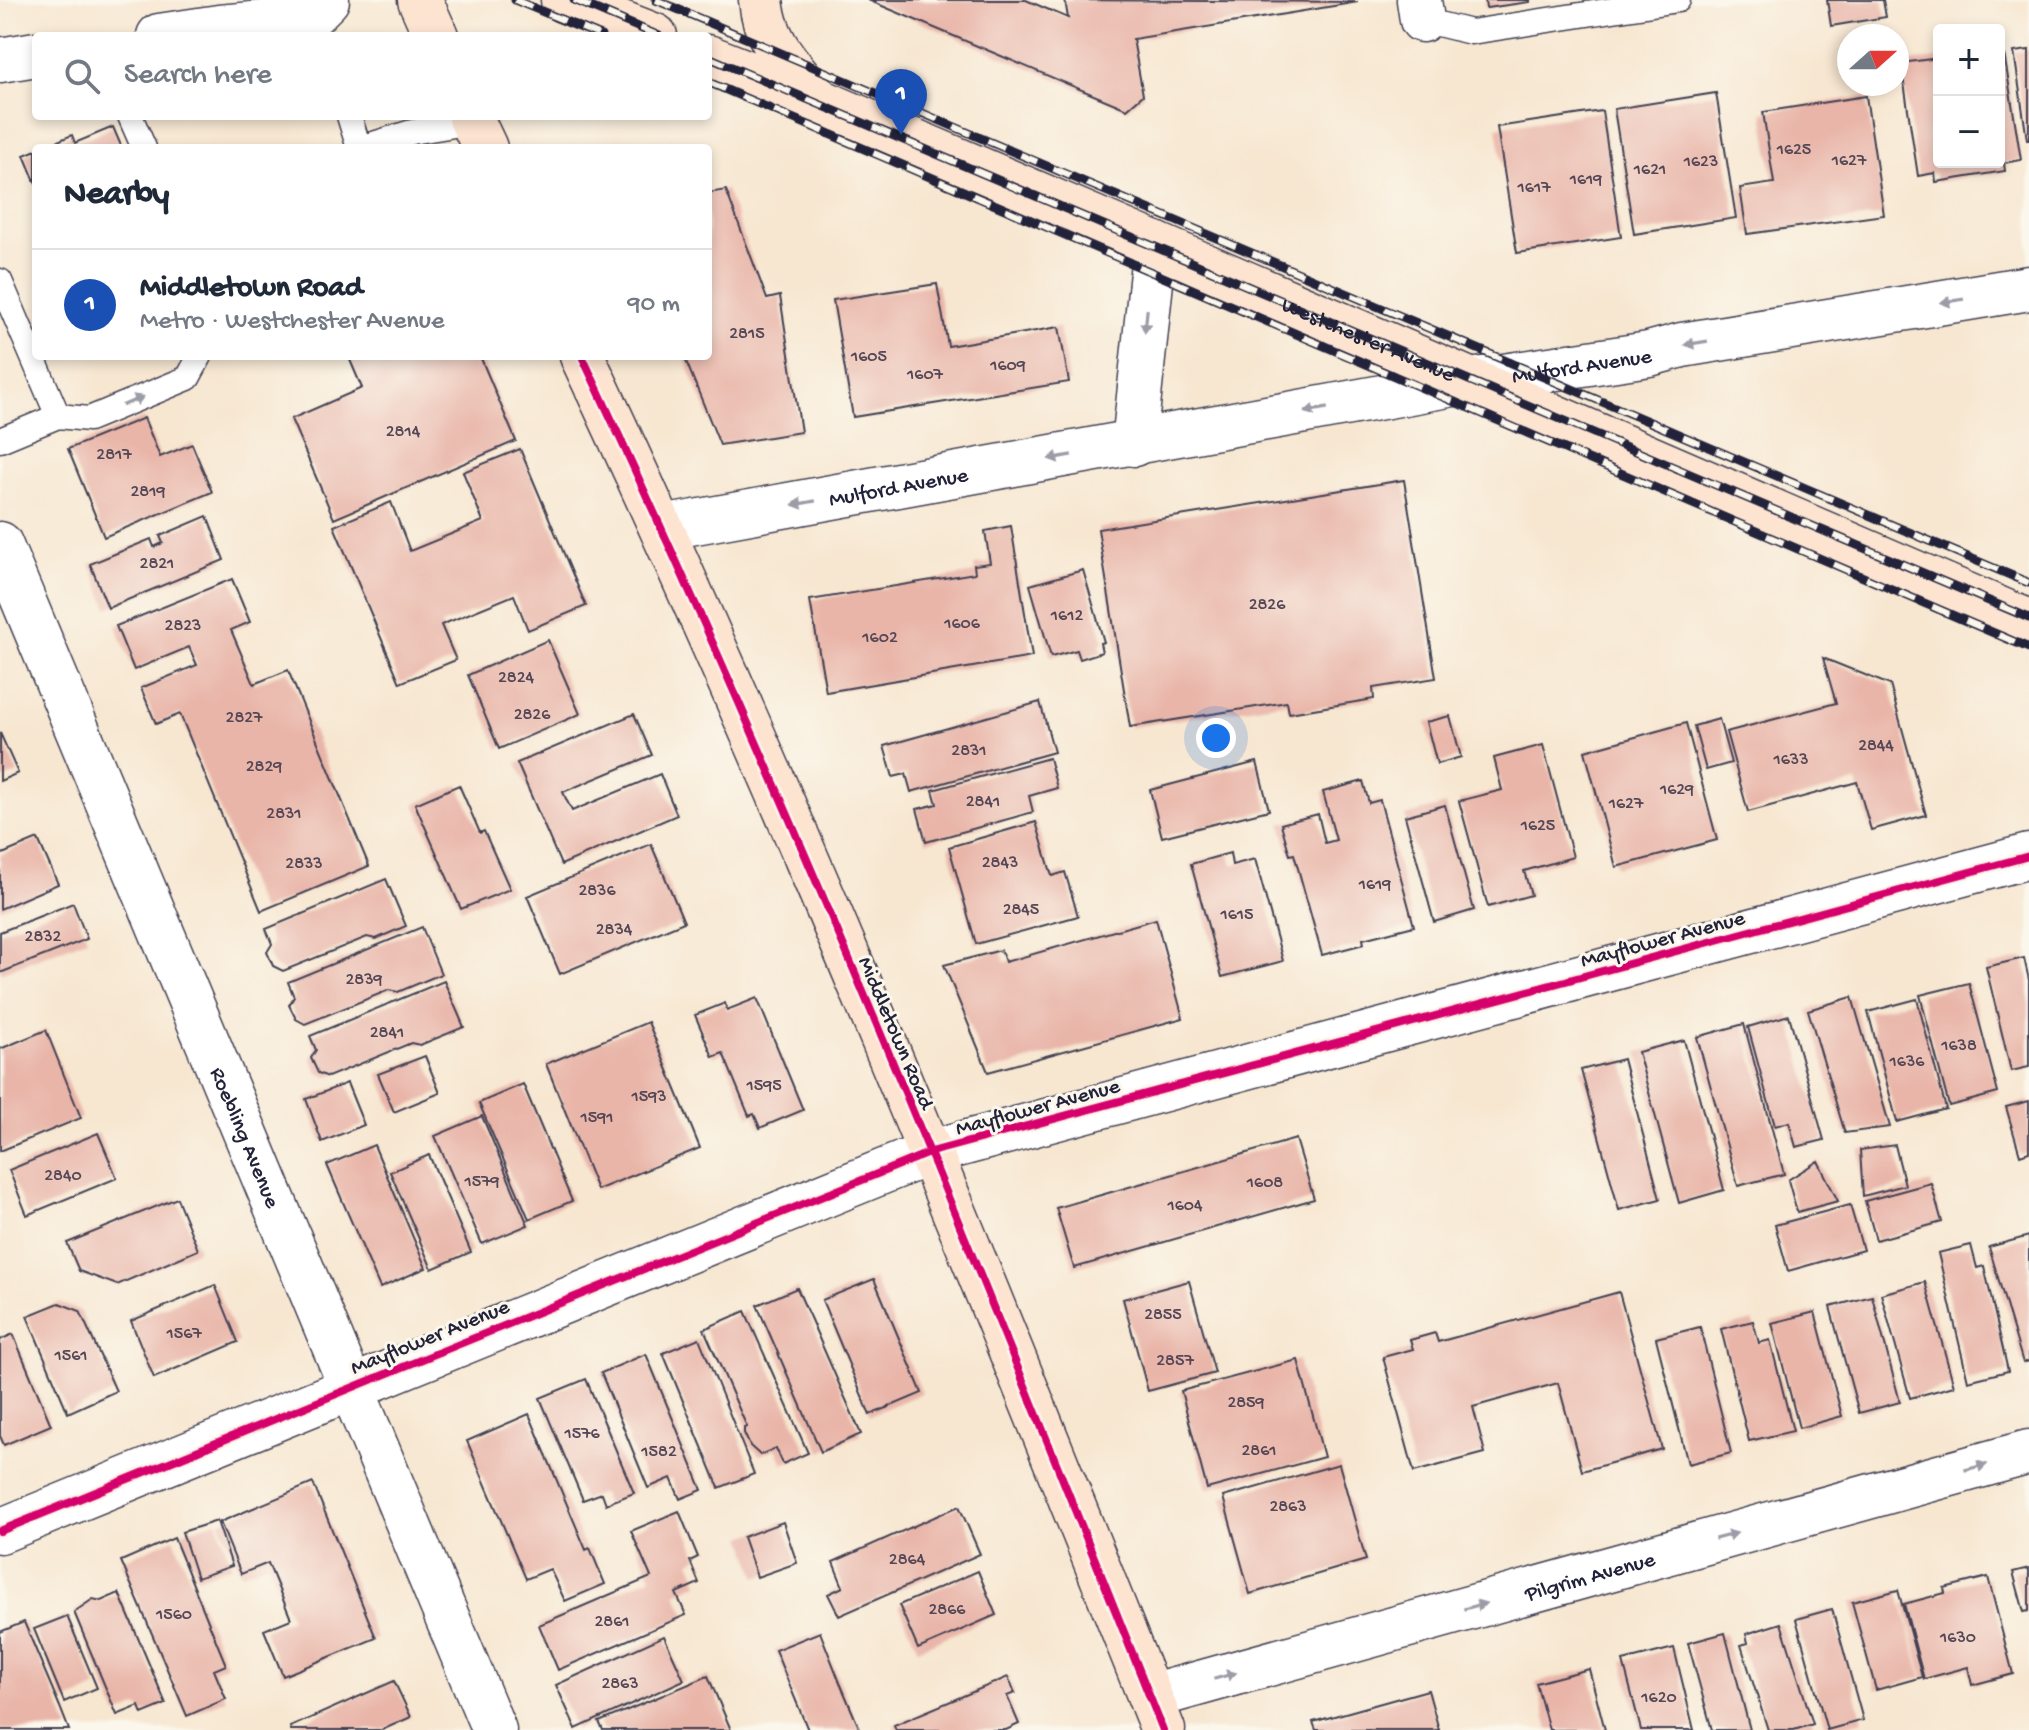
<!DOCTYPE html>
<html lang="en">
<head>
<meta charset="utf-8">
<style>
  :root { --surface:#fff; --page:#f2f2f3; --text:#1f2937; --muted:#747a83; --line:#e0e1e3; --accent:#0f766e }
  body { margin:0; font-family:"Gochi Hand",sans-serif; background:var(--page); color:var(--text) }
  .controls { position:absolute; right:24px; top:24px; display:grid; overflow:hidden; border-radius:8px; box-shadow:0 4px 12px #0003 }
  .controls button { width:72px; height:72px; display:grid; place-items:center; padding:0; border:0; border-bottom:2px solid var(--line); background:var(--surface); color:var(--text); font:40px sans-serif }
  .compass { position:absolute; left:1837px; top:24px; width:72px; height:72px; border-radius:50%; background:var(--surface); box-shadow:0 4px 12px #0003; rotate:69deg }
  .you { position:absolute; left:1216px; top:738px; width:28px; height:28px; margin:-20px; border:6px solid #fff; border-radius:50%; background:#1a73e8; box-shadow:0 0 0 12px #1a73e833 }
  .badge { display:grid; place-items:center; width:52px; height:52px; border-radius:50%; background:var(--accent); color:#fff; font-size:26px; font-weight:700 }
  .pin { position:absolute; translate:-50% -66px; filter:drop-shadow(0 2px 4px #0008) }
  .pin::after { content:''; position:absolute; top:42px; width:28px; height:24px; background:inherit; clip-path:polygon(0 0,100% 0,50% 100%) }
  .list { margin:0; padding:0; list-style:none }
  h2 { display:flex; justify-content:space-between; align-items:center; height:104px; margin:0; padding:0 32px; font-size:34px }
  h2 small { font-size:26px; font-weight:400; color:var(--muted) }
  .list li { display:grid; grid-template-columns:52px 1fr auto; gap:24px; align-items:center; box-sizing:border-box; height:112px; padding:0 32px; border-top:2px solid var(--line) }
  .list b { display:block; font-size:30px; white-space:nowrap }
  .list p { margin:0; font-size:26px; white-space:nowrap; color:var(--muted) }
  .list em { font-size:26px; font-style:normal; color:var(--muted) }
  .icon { flex:none; width:44px; height:44px; fill:none; stroke:currentColor; stroke-width:2; stroke-linecap:round; stroke-linejoin:round }
  .map { position:relative; flex:none; width:2029px; height:1730px; overflow:hidden }
  .search { position:absolute; background:var(--surface); box-shadow:0 4px 12px #0003; left:32px; top:32px; width:680px; height:88px; display:flex; align-items:center; gap:20px; box-sizing:border-box; padding:0 28px; border-radius:8px; color:var(--muted); font-size:30px }
  .panel { position:absolute; background:var(--surface); box-shadow:0 4px 12px #0003; left:32px; top:144px; width:680px; height:216px; border-radius:8px }
  .map>svg:first-child { display:block }
  .building { fill:#e9b5a9 }
  .lines { fill:none; stroke-linecap:round; stroke-linejoin:round }
  .lane-casing { stroke:#424052; stroke-width:27 }
  .street-casing { stroke:#424052; stroke-width:47 }
  .secondary-casing { stroke:#424052; stroke-width:47 }
  .lane { stroke:#fff; stroke-width:24 }
  .street { stroke:#fff; stroke-width:44 }
  .secondary { stroke:#fde4d1; stroke-width:44 }
  .rail-casing { stroke:#22223b; stroke-width:9 }
  .rail { stroke:#fbf7ec; stroke-width:6; stroke-dasharray:18; stroke-linecap:butt }
  .cycleway-casing { stroke:#fbf7ec; stroke-width:13 }
  .cycleway { stroke:#d6006c; stroke-width:8 }
  .oneway { fill:#9c9ca7 }
  .labels { text-anchor:middle; stroke-width:6; stroke-linejoin:round; paint-order:stroke }
  .number-label { font-size:18px; fill:#544756 }
  .street-label { font-size:22px; fill:#22223b; stroke:#fbf7ec }
</style>
</head>
<body>
<div class="map">
<svg width="2029" height="1730" viewBox="0 0 2029 1730">
  <rect width="100%" height="100%" fill="#fbf7ec"/>
  <filter id="ink" filterUnits="userSpaceOnUse"><feTurbulence type="fractalNoise" baseFrequency=".0125" numOctaves="2"/><feDisplacementMap in="SourceGraphic" scale="16" xChannelSelector="R" yChannelSelector="G"/><feConvolveMatrix kernelMatrix="1 2 1 2 8 2 1 2 1" color-interpolation-filters="sRGB"/></filter>
  <filter id="wash" filterUnits="userSpaceOnUse"><feTurbulence type="fractalNoise" baseFrequency=".006" numOctaves="4" result="noise"/><feDisplacementMap in="SourceGraphic" scale="32" xChannelSelector="R" yChannelSelector="G"/><feGaussianBlur stdDeviation="1.8" result="paint"/><feColorMatrix in="noise" values="0 0 0 0 0 0 0 0 0 0 0 0 0 0 0 0 0 1.4 0 .05"/><feComposite in="paint" operator="in"/></filter>
  <g filter="url(#wash)">
    <rect width="100%" height="100%" fill="#f7e7d1"/>
    <g id="blocks">
      <path class="building" d="M868,0H1026L1068,18L1065,0L1358,2L1133,39L1143,95L1127,109Z
        M1485,0H1530V2L1486,8Z
        M1827,0H1883L1886,17L1831,26Z
        M2003,47L2021,160L2004,163L2005,171L1936,182L1935,173L1918,176L1901,63L1939,58V162H1999V48Z
        M2029,50V140H2027L2014,52Z
        M1716,93L1736,218L1634,234L1614,109Z
        M1866,96L1884,215L1747,234L1740,188L1774,183L1763,112Z
        M1602,111L1621,237L1517,253L1497,127Z
        M113,127L122,148H41L72,135L75,143Z
        M36,150V184L24,155Z
        M726,190L767,299L780,296L801,432L720,445L684,356H708V193Z
        M937,284L948,346L1059,327L1069,382L853,417L833,300Z
        M359,356H480L516,441L334,519L291,419L362,388L350,360Z
        M144,418L160,457L192,444L212,492L104,537L68,449Z
        M520,449L586,606L528,630L514,595L441,625L456,660L400,683L334,526L391,502L410,551L483,521L463,472Z
        M1404,480L1436,678L1373,688L1374,699L1289,713L1287,702L1130,727L1098,529Z
        M207,516L224,560L108,608L90,564L151,539L154,547L163,543L160,536Z
        M1011,526L1032,657L826,692L810,600L975,573L974,565L990,563L985,531Z
        M1083,570L1104,642L1100,643L1102,652L1080,659L1077,650L1051,657L1030,585Z
        M232,579L250,622L231,630L254,684L288,670L369,866L261,911L180,714L156,724L141,688L197,665L189,647L134,670L116,626Z
        M548,640L580,714L499,749L468,675Z
        M1823,658L1890,685L1926,815L1871,830L1857,782L1748,812L1726,732L1836,703Z
        M1040,702L1054,752L911,792L906,774L893,777L884,746Z
        M634,714L652,755L563,792L567,801L572,811L660,774L677,815L561,865L517,763Z
        M1450,716L1461,757L1437,764L1426,722Z
        M1719,719L1731,763L1706,770L1694,726Z
        M1686,723L1717,840L1616,867L1585,751Z
        M0,733L18,773L0,781Z
        M1543,745L1573,857L1524,871L1531,895L1488,907L1459,801L1502,790L1494,758Z
        M1049,758L1057,788L1029,796L1033,812L926,842L917,809L937,804L933,790Z
        M1257,762L1269,810L1162,837L1150,790Z
        M1363,781L1369,803L1380,800L1414,926L1363,939L1364,944L1322,955L1294,854L1290,855L1281,824L1318,814L1325,843L1336,840L1323,792Z
        M459,785L480,833L484,831L510,889L461,909L415,804Z
        M1445,805L1474,910L1434,922L1405,816Z
        M1036,822L1052,876L1065,872L1078,916L976,944L949,847Z
        M38,839L58,884L0,909V855Z
        M651,844L684,922L560,974L527,896Z
        M1230,853L1232,865L1255,859L1283,961L1222,977L1191,864Z
        M386,879L406,926L376,939L367,937L283,971L273,966L267,952L272,944L266,929Z
        M73,903L87,939L0,973V932Z
        M1156,919L1183,1018L988,1072L944,965L1001,950L1005,962Z
        M422,927L441,974L398,992L389,990L305,1024L296,1019L289,1005L294,997L288,982Z
        M2024,958L2029,980V1067L2011,1071L1986,967Z
        M444,981L464,1027L420,1045L411,1043L328,1077L318,1073L311,1058L316,1050L310,1036Z
        M1969,983L1998,1093L1949,1106L1920,995Z
        M1852,997L1890,1127L1845,1133L1808,1010Z
        M757,998L803,1110L760,1128L754,1114L749,1116L723,1053L713,1057L695,1015L725,1003L727,1010Z
        M1917,999L1946,1109L1897,1122L1868,1012Z
        M1789,1015L1824,1140L1796,1147L1789,1122L1775,1126L1748,1027Z
        M648,1022L700,1148L597,1190L546,1064Z
        M1744,1024L1784,1174L1738,1186L1697,1037Z
        M46,1030L81,1118L0,1151V1049Z
        M1684,1040L1724,1190L1679,1203L1638,1052Z
        M425,1056L440,1093L394,1112L378,1074Z
        M1623,1059L1660,1199L1619,1210L1581,1070Z
        M347,1083L364,1125L322,1142L306,1099Z
        M523,1084L572,1201L529,1219L479,1103Z
        M2029,1101V1152L2020,1155L2006,1107Z
        M482,1116L528,1225L482,1244L435,1136Z
        M98,1133L117,1178L27,1215L9,1170Z
        M1296,1139L1314,1199L1074,1268L1056,1208Z
        M374,1145L426,1268L380,1288L327,1165Z
        M1895,1145L1905,1185L1863,1196L1860,1150Z
        M429,1155L471,1252L432,1269L390,1172Z
        M1818,1161L1838,1201L1797,1212L1788,1180Z
        M1931,1183L1942,1222L1876,1240L1865,1201Z
        M177,1198L198,1250L117,1285L79,1271L67,1243Z
        M1850,1205L1863,1250L1788,1271L1775,1225Z
        M2029,1236V1361L2023,1363L1989,1247Z
        M1971,1245L1977,1268L1984,1266L2008,1371L1968,1381L1938,1253Z
        M874,1279L922,1393L870,1415L822,1300Z
        M1189,1281L1215,1373L1148,1391L1123,1299Z
        M1925,1282L1954,1386L1910,1398L1881,1294Z
        M215,1285L238,1342L154,1378L131,1321Z
        M797,1288L861,1434L821,1452L757,1305Z
        M1619,1292L1662,1449L1582,1471L1558,1383L1473,1407L1485,1453L1414,1472L1383,1357L1413,1349L1410,1340L1435,1333L1438,1342Z
        M1872,1296L1900,1402L1859,1413L1830,1307Z
        M59,1303L80,1311L116,1391L68,1413L27,1316Z
        M745,1311L808,1453L783,1464L776,1448L760,1455L750,1446L744,1433V1428L747,1427L704,1329Z
        M1815,1312L1842,1416L1799,1428L1772,1323Z
        M1753,1321L1759,1343L1770,1340L1793,1431L1749,1441L1721,1329Z
        M1700,1327L1731,1453L1688,1464L1656,1338Z
        M13,1334L51,1425L4,1445L0,1436V1340Z
        M699,1338L754,1474L719,1488L663,1353Z
        M646,1354L702,1490L680,1499L671,1478L648,1488L601,1373Z
        M1298,1360L1324,1457L1207,1489L1181,1391Z
        M586,1379L634,1493L606,1504L602,1493L583,1500L540,1398Z
        M529,1414L586,1550L590,1548L605,1584L565,1601L550,1569L526,1579L467,1441Z
        M1339,1464L1366,1560L1250,1594L1223,1497Z
        M313,1483L376,1638L283,1676L264,1630L291,1619L268,1563L241,1574L220,1522Z
        M959,1506L980,1554L839,1616L828,1594L843,1587L833,1562Z
        M679,1511L698,1557L690,1561L699,1583L676,1593L686,1615L558,1670L539,1625L651,1577L631,1531Z
        M217,1521L232,1566L197,1578L182,1532Z
        M783,1522L797,1563L757,1577L743,1537Z
        M174,1538L226,1665L214,1670L226,1699L187,1716L121,1561Z
        M2029,1568V1611L2024,1612L2013,1572Z
        M978,1571L996,1615L918,1649L899,1605Z
        M1988,1577L2013,1674L1972,1685L1968,1667L1924,1679L1904,1604L1945,1593L1944,1588Z
        M1898,1590L1922,1677L1876,1690L1852,1602Z
        M119,1593L166,1704L142,1714L139,1706L117,1715L74,1612L93,1599L101,1601Z
        M1832,1609L1863,1720L1827,1730L1796,1619Z
        M67,1616L97,1688L64,1702L34,1629Z
        M24,1622L60,1707L69,1730H0V1632Z
        M1781,1623L1813,1724L1794,1730H1768L1741,1645L1748,1643L1746,1634Z
        M820,1632L841,1685L860,1730H808L775,1650Z
        M1725,1633L1750,1730H1712L1688,1643Z
        M664,1636L684,1680L576,1729L556,1685Z
        M1674,1648L1694,1730H1641L1623,1661Z
        M1589,1669L1605,1730H1549L1536,1683Z
        M708,1676L731,1730H603L599,1722Z
        M1008,1677L1015,1693L1007,1696L1019,1724L1006,1730H896L894,1725Z
        M394,1681L411,1717L382,1730H291L290,1727Z
        M1428,1690L1439,1730H1316L1313,1722Z"/>
    </g>
  </g>
  <g filter="url(#ink)">
    <use href="#blocks" fill-opacity="0" stroke="#424052" stroke-width="2"/>
    <g class="lines">
      <g class="lane-casing">
        <path id="lane" d="M1422,20L1471,32L1678,0
          M130,116L144,148
          M349,116L359,148
          M361,148L412,132L472,122
          M0,281L58,416
          M0,440L58,416L89,419L188,378L200,356"/>
      </g>
      <g class="street-casing">
        <g id="street">
          <path d="M1419,0L1422,20"/>
          <path d="M159,36L219,27L308,19L327,0"/>
          <path d="M0,60L36,54"/>
          <path d="M1134,444L1155,244"/>
          <path id="s1" d="M662,528L1470,381L1649,354L1682,345L2029,288"/>
          <path id="s2" d="M0,544L494,1730"/>
          <path d="M0,1531L931,1152L2029,856"/>
          <path id="s3" d="M1150,1697L2029,1452"/>
        </g>
      </g>
      <g class="secondary-casing">
        <path id="secondary" d="M420,0L436,36
          M563,0L655,36
          M761,0C765,43 789,64 815,96
          M708,57L820,101L1155,244L2029,622
          M470,116L485,148
          M582,356C793,806 979,1268 1163,1730"/>
      </g>
      <use href="#lane" class="lane"/>
      <use href="#street" class="street"/>
      <use href="#secondary" class="secondary"/>
      <g class="rail-casing">
        <g id="rail">
          <path d="M515,0L601,36"/>
          <path d="M574,0L659,36"/>
          <path d="M656,0L2029,583"/>
          <path id="s4" d="M708,57L2029,618"/>
          <path d="M708,82L2029,648"/>
        </g>
      </g>
      <use href="#rail" class="rail"/>
      <g class="cycleway-casing">
        <path id="cycleway" d="M582,356C793,806 979,1268 1163,1730
          M0,1531L931,1152L2029,856"/>
      </g>
      <use href="#cycleway" class="cycleway"/>
    </g>
    <defs><path id="oneway-solid" d="M-6-.8H1V-3.2L6.5 0L1 3.2V.8H-6Z" transform="scale(2)"/></defs>
    <g class="oneway">
      <use href="#oneway-solid" transform="translate(1952 301) rotate(171)"/>
      <use href="#oneway-solid" transform="translate(1146 321) rotate(96)"/>
      <use href="#oneway-solid" transform="translate(1696 343) rotate(171)"/>
      <use href="#oneway-solid" transform="translate(133 401) rotate(-23)"/>
      <use href="#oneway-solid" transform="translate(1316 410) rotate(170)"/>
      <use href="#oneway-solid" transform="translate(1060 457) rotate(170)"/>
      <use href="#oneway-solid" transform="translate(804 503) rotate(170)"/>
      <use href="#oneway-solid" transform="translate(1976 1467) rotate(-15)"/>
      <use href="#oneway-solid" transform="translate(1726 1536) rotate(-15)"/>
      <use href="#oneway-solid" transform="translate(1475 1606) rotate(-15)"/>
      <use href="#oneway-solid" transform="translate(1225 1676) rotate(-16)"/>
    </g>
  </g>
  <g class="labels">
    <g class="number-label">
      <text x="1794" y="154">1625</text>
      <text x="1849" y="165">1627</text>
      <text x="1701" y="166">1623</text>
      <text x="1650" y="174">1621</text>
      <text x="1586" y="184">1619</text>
      <text x="1534" y="192">1617</text>
      <text x="747" y="338">2815</text>
      <text x="869" y="361">1605</text>
      <text x="1008" y="370">1609</text>
      <text x="925" y="379">1607</text>
      <text x="403" y="436">2814</text>
      <text x="114" y="459">2817</text>
      <text x="148" y="496">2819</text>
      <text x="157" y="568">2821</text>
      <text x="1267" y="609">2826</text>
      <text x="1067" y="620">1612</text>
      <text x="962" y="628">1606</text>
      <text x="183" y="630">2823</text>
      <text x="880" y="642">1602</text>
      <text x="516" y="682">2824</text>
      <text x="532" y="719">2826</text>
      <text x="244" y="722">2827</text>
      <text x="1876" y="750">2844</text>
      <text x="969" y="755">2831</text>
      <text x="1791" y="764">1633</text>
      <text x="264" y="771">2829</text>
      <text x="1677" y="794">1629</text>
      <text x="983" y="806">2841</text>
      <text x="1626" y="808">1627</text>
      <text x="284" y="818">2831</text>
      <text x="1538" y="830">1625</text>
      <text x="1000" y="867">2843</text>
      <text x="304" y="868">2833</text>
      <text x="1375" y="889">1619</text>
      <text x="597" y="895">2836</text>
      <text x="1021" y="914">2845</text>
      <text x="1237" y="919">1615</text>
      <text x="614" y="934">2834</text>
      <text x="43" y="941">2832</text>
      <text x="364" y="984">2839</text>
      <text x="387" y="1037">2841</text>
      <text x="1959" y="1050">1638</text>
      <text x="1907" y="1066">1636</text>
      <text x="764" y="1090">1595</text>
      <text x="649" y="1101">1593</text>
      <text x="597" y="1122">1591</text>
      <text x="63" y="1180">2840</text>
      <text x="482" y="1186">1579</text>
      <text x="1265" y="1187">1608</text>
      <text x="1185" y="1210">1604</text>
      <text x="1163" y="1319">2855</text>
      <text x="184" y="1338">1567</text>
      <text x="71" y="1360">1561</text>
      <text x="1175" y="1365">2857</text>
      <text x="1246" y="1407">2859</text>
      <text x="582" y="1438">1576</text>
      <text x="1259" y="1455">2861</text>
      <text x="659" y="1456">1582</text>
      <text x="1288" y="1511">2863</text>
      <text x="907" y="1564">2864</text>
      <text x="947" y="1614">2866</text>
      <text x="174" y="1619">1560</text>
      <text x="612" y="1626">2861</text>
      <text x="1958" y="1642">1630</text>
      <text x="620" y="1688">2863</text>
      <text x="1659" y="1702">1620</text>
    </g>
    <g class="street-label">
      <text dy="8" stroke="none"><textPath href="#s4" startOffset="718">Westchester Avenue</textPath></text>
      <text dy="8" stroke="none"><textPath href="#s1" startOffset="934">Mulford Avenue</textPath></text>
      <text dy="8" stroke="none"><textPath href="#s1" startOffset="240">Mulford Avenue</textPath></text>
      <text transform="translate(1662 937) rotate(-15)" y="8">Mayflower Avenue</text>
      <text transform="translate(898 1032) rotate(67)" y="8">Middletown Road</text>
      <text transform="translate(1037 1105) rotate(-15)" y="8">Mayflower Avenue</text>
      <text dy="8" stroke="none"><textPath href="#s2" startOffset="642">Roebling Avenue</textPath></text>
      <text transform="translate(429 1335) rotate(-22)" y="8">Mayflower Avenue</text>
      <text dy="8" stroke="none"><textPath href="#s3" startOffset="456">Pilgrim Avenue</textPath></text>
    </g>
  </g>
</svg>
<div class="controls">
<button>+</button>
<button>−</button>
</div>
<svg class="compass" viewBox="-18 -18 36 36"><path d="M0-13l5 13h-10z" fill="#e53935"/><path d="M0 13l5-13h-10z" fill="#747a83"/></svg>
<div class="you"></div>
<div class="pin badge" style="left:901px;top:135px;background:#1a4fb4">1</div>
<div class="search"><svg class="icon" aria-label="search" viewBox="0 0 24 24"><circle cx="10" cy="10" r="6"/><path d="M15 15l6 6"/></svg>Search here</div>
<section class="panel">
<h2>Nearby<small></small></h2>
<ul class="list">
<li><span class="badge" style="background:#1a4fb4">1</span><div><b>Middletown Road</b><p>Metro · Westchester Avenue</p></div><em>90 m</em></li>
</ul>
</section>
</div>
</body>
</html>
